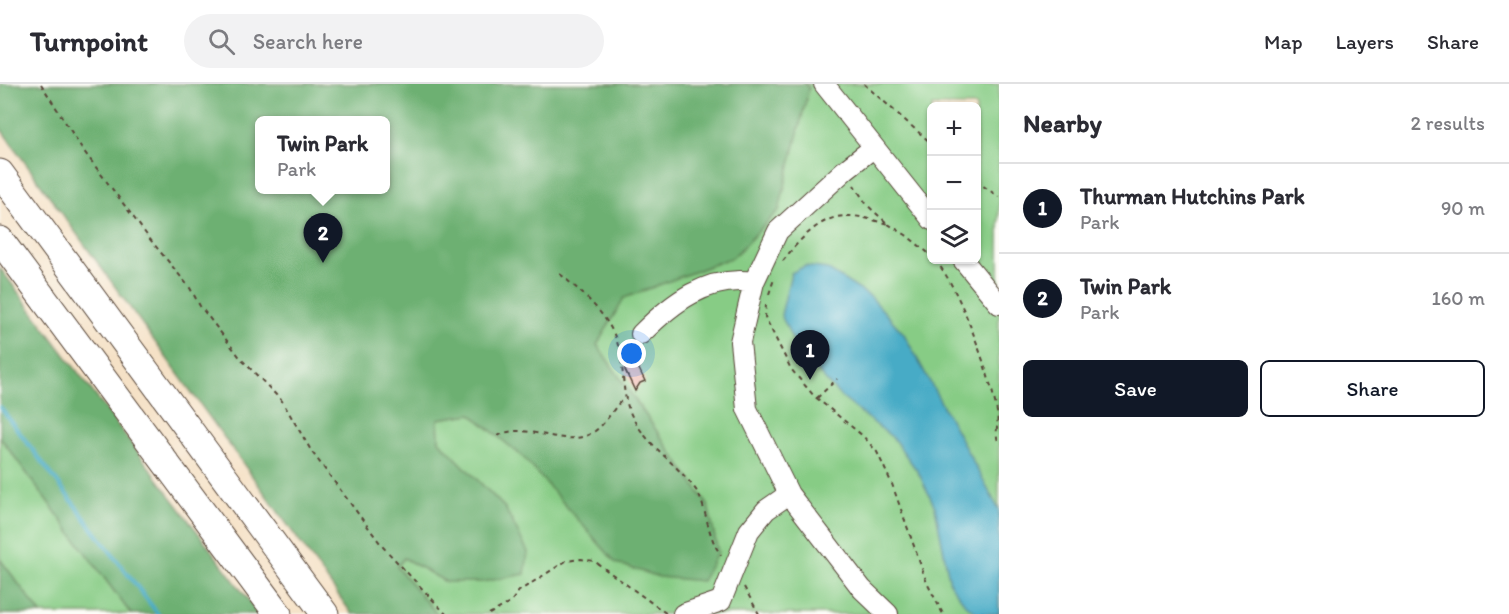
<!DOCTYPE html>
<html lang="en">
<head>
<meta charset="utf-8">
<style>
  :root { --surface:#fff; --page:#f2f2f3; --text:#2b2b33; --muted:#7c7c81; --line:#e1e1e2; --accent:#111827 }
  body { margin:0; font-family:Itim,sans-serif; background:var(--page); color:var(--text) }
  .controls { position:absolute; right:18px; top:18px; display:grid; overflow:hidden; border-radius:9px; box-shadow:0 2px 4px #0004 }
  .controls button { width:54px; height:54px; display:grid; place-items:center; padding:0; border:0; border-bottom:2px solid var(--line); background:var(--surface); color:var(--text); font:30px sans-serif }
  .you { position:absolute; left:632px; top:270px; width:21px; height:21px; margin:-15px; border:4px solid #fff; border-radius:50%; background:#1a73e8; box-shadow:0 0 0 9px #1a73e833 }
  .badge { display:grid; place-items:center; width:39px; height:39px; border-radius:50%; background:var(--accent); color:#fff; font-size:20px; font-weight:700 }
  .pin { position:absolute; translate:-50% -50px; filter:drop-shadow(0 2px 3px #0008) }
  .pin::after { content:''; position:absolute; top:32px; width:21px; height:18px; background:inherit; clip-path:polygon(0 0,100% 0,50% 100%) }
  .popup { position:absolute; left:255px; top:32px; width:135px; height:78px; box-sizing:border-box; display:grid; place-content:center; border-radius:9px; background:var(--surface); filter:drop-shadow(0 2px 4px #0005); font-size:20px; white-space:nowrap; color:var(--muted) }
  .popup b { font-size:22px; color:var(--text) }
  .popup::after { content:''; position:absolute; left:50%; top:100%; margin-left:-12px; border:12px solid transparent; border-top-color:var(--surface) }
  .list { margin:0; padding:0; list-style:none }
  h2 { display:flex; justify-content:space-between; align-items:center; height:78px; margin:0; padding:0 24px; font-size:26px }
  h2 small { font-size:20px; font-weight:400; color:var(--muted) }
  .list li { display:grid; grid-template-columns:39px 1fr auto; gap:18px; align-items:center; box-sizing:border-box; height:90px; padding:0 24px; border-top:2px solid var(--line) }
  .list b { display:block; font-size:22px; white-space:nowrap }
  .list p { margin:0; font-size:20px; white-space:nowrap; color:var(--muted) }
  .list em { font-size:20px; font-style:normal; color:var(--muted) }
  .actions { display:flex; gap:12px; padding:18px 24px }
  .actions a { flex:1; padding:14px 0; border:2px solid var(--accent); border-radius:9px; text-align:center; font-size:21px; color:var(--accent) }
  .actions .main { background:var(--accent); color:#fff }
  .icon { flex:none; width:33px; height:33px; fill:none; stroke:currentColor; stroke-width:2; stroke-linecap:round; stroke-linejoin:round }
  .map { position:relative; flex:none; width:999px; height:530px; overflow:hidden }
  header { display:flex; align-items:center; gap:36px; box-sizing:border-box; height:84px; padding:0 30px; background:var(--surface); border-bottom:2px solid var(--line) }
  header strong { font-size:28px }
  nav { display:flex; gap:33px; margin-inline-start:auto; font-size:21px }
  .search { width:420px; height:54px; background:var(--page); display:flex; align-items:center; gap:15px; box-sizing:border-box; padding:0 21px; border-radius:33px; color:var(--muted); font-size:22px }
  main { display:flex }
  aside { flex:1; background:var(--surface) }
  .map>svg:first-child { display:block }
  .green { fill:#87cc85; stroke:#617b52; stroke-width:1.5; fill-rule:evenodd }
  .forest { fill:#6db072; stroke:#546d48; stroke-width:1.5; fill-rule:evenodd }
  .water { fill:#47abc6; stroke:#416a72; stroke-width:1.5 }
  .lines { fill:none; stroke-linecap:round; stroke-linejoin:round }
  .stream { stroke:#47abc6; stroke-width:4 }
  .building { fill:#ea9188 }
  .minor-casing { stroke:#574537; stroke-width:22 }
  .highway-casing { stroke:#574537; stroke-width:29 }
  .path { stroke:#574537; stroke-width:2; stroke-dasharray:4.5 4.5; stroke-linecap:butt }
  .minor { stroke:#fff; stroke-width:20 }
  .highway { stroke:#fff; stroke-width:27 }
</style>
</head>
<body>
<header>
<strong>Turnpoint</strong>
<div class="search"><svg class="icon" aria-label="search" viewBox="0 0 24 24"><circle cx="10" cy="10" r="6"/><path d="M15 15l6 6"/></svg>Search here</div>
<nav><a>Map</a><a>Layers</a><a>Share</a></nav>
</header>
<main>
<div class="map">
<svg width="999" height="530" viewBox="0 0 999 530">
  <rect width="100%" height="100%" fill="#fdfcf7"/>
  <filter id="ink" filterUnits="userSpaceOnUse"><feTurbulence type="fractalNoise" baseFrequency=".0167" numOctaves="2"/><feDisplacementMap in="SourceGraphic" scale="12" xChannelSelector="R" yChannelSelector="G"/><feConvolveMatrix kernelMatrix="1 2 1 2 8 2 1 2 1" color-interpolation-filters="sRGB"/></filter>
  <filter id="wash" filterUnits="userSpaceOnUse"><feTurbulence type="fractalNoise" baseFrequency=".008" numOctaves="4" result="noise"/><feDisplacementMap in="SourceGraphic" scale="24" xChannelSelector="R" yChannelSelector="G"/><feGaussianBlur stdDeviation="1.35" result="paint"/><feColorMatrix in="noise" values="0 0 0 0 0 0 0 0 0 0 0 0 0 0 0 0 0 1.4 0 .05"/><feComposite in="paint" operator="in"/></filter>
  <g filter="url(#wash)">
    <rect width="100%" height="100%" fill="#f5e1c6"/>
    <path class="green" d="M32,0H999V530H437L397,483L404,474L446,498L505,424L439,357L438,335L471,330L523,373L708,421L597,261L623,214L733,173L249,312ZM932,22H976V176H932ZM260,36H386V106H260Z
      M0,353L131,530H41L0,475Z"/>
    <path class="forest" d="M0,0H805L809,4L779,126L733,173L624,214L597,261L708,421L718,468L702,497L659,493L616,479L523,373L471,330L438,335L439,357L505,424L528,468L525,490L482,498H446L404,474L397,483L437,530H352L0,44ZM386,36V106H260V36Z
      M0,184L247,514L258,530H131L0,353Z
      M0,475L41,530H0Z"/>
    <path class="water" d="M805,182L827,185L871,213L904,250L999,426V530H978L966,521L950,500L935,423L918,388L893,354L841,313L797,265L781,231L791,189Z"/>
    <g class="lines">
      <path class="stream" d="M0,323L158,530"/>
    </g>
    <g id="blocks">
      <path class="building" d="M627,268L634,272H641L639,285L645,297L640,299L635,307L625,286Z"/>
    </g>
  </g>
  <g filter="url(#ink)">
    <use href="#blocks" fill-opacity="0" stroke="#574537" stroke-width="1.5"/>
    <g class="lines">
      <g class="minor-casing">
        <path id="minor" d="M824,0L932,136
          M873,64L845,86L778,147L754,198L740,258L747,325L789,410L862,505L888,530
          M963,176L999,220
          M641,250C672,219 707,191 754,198
          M683,530L721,517L749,447L766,426L789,410"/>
      </g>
      <g class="highway-casing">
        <path id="highway" d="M0,89L325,530
          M0,156L278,530"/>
      </g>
      <path class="path" d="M41,0L83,66L149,154L190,204L200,222L242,276L282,317L312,368L383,463L446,530
        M864,0L932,60
        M976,97L999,113
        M888,140L906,151L932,172
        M935,176C960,204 990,290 997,328C999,340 994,349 999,360
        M783,177C797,158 820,132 846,132C859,131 875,137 888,140L867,121L854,101
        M560,190C585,211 613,234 620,269C625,293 621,314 634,336C650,364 680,382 698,409C708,430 707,452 721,471
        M769,210L774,195
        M766,221L765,233L791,285L814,312L863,352L877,368L892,400L927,499L943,530
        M817,314L837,295
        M498,352C525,335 566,368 595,347C605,340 611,328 620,318L625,316
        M744,503L759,530
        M489,530L510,519L519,507L566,477L581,475L594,477L667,530"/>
      <use href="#minor" class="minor"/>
      <use href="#highway" class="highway"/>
    </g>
  </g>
</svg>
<div class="controls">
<button>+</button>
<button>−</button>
<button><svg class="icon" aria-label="layers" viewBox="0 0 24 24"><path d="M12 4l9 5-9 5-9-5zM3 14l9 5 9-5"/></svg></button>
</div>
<div class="you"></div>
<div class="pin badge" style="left:810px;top:296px">1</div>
<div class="pin badge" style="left:323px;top:179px">2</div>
<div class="popup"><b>Twin Park</b>Park</div>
</div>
<aside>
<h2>Nearby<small>2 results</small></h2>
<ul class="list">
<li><span class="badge">1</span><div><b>Thurman Hutchins Park</b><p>Park</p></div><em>90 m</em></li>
<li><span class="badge">2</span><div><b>Twin Park</b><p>Park</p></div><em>160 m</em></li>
</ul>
<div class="actions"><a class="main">Save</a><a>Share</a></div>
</aside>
</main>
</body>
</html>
